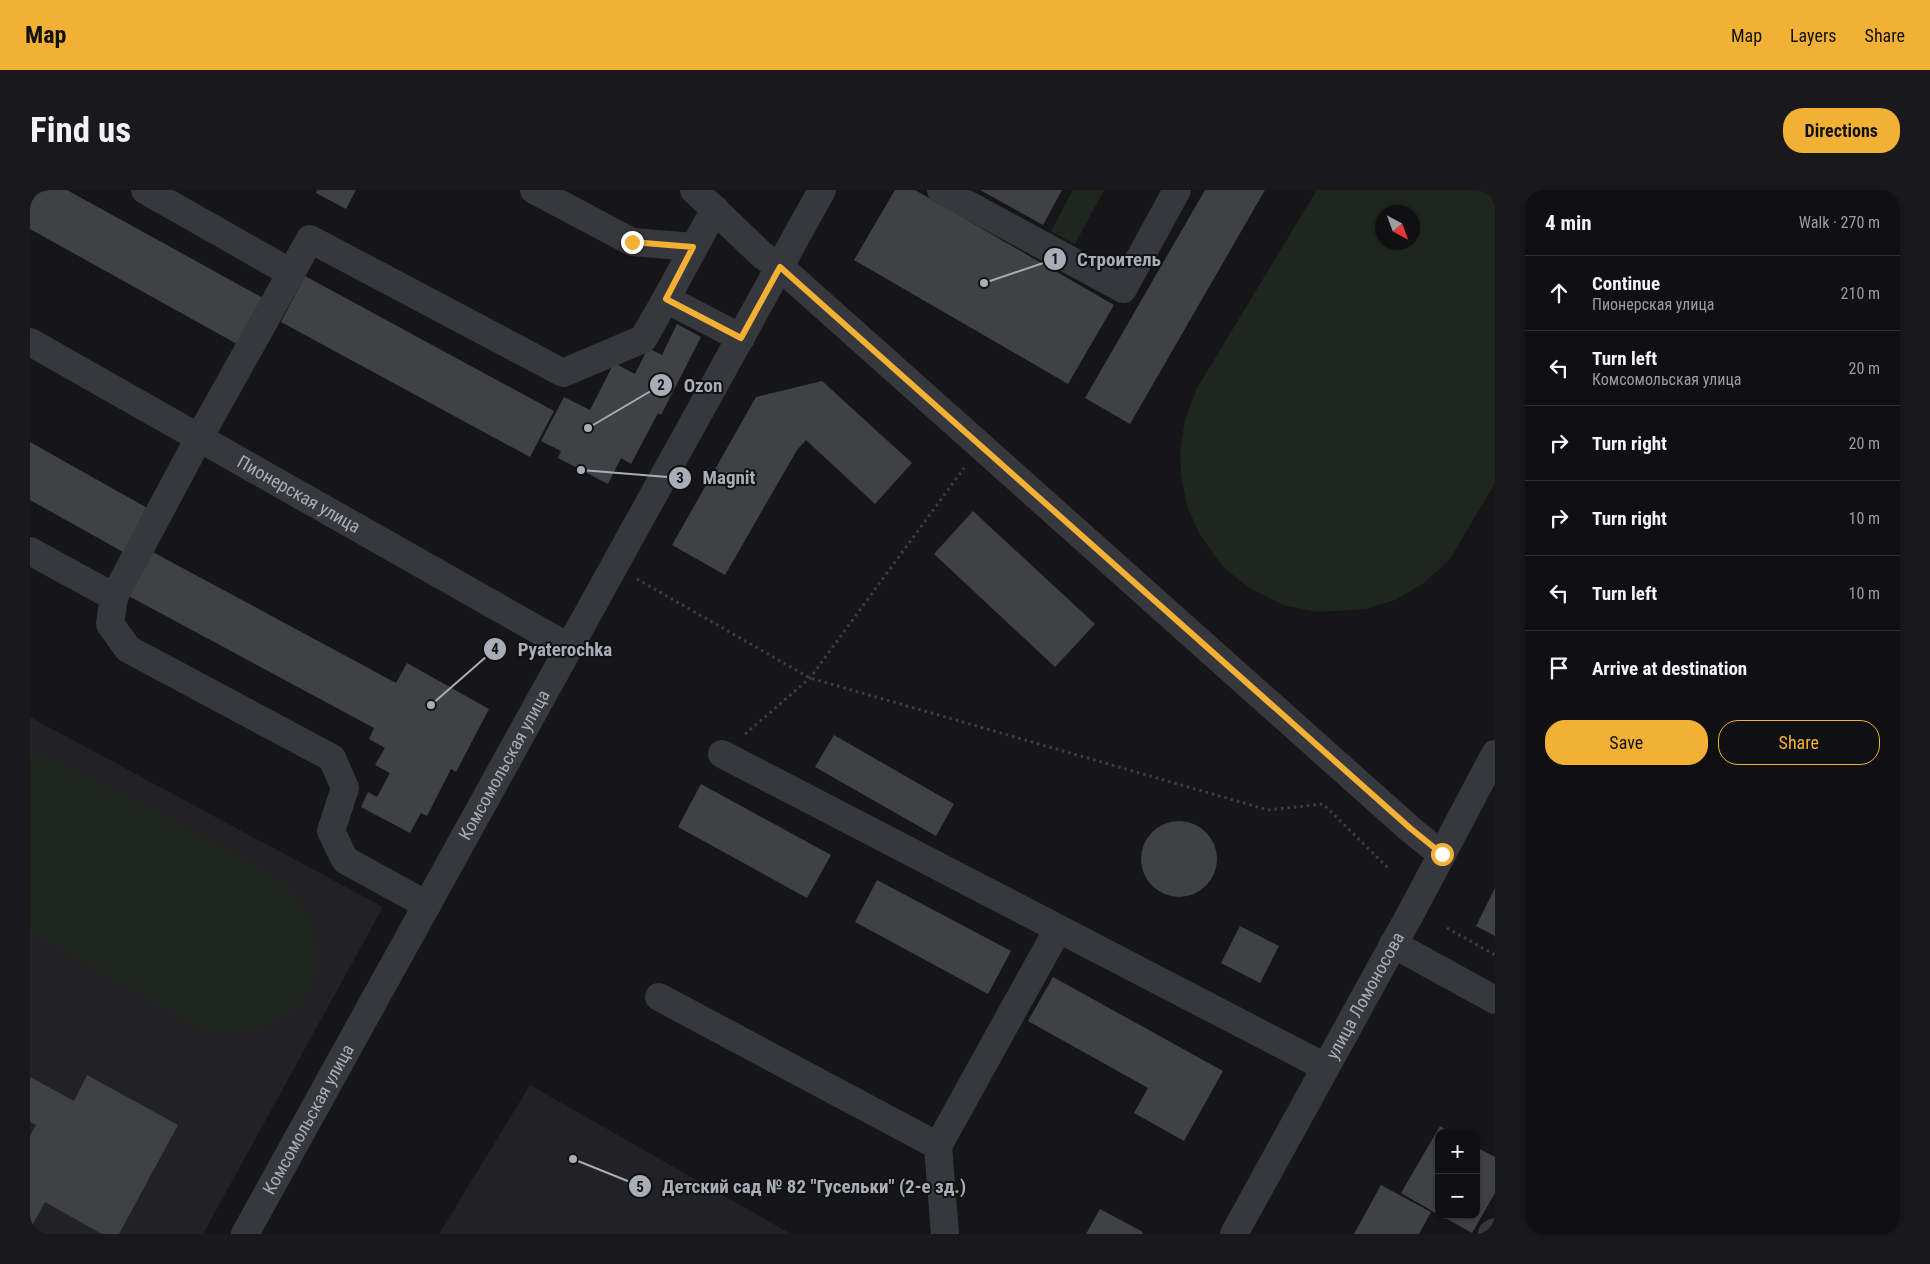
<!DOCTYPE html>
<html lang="en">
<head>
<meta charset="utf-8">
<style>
  :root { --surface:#101012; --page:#19191b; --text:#f1f3f6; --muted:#9c9d9f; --line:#303032; --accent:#f2b134 }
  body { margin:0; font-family:"Roboto Condensed",sans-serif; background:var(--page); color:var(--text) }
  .controls { position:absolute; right:15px; bottom:15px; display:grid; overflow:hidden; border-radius:10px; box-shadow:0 1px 4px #0004 }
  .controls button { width:45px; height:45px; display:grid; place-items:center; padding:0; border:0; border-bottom:1px solid var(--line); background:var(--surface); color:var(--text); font:25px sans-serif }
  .compass { position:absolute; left:1345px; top:15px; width:45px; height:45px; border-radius:50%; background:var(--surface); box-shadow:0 1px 4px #0004; rotate:139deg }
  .stop { position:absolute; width:15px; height:15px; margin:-11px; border:4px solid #f2b134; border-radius:50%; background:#fff }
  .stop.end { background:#f2b134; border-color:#fff; box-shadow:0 1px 5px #0008 }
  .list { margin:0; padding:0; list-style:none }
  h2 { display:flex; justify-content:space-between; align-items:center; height:65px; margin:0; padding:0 20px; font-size:21px }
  h2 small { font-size:16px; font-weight:400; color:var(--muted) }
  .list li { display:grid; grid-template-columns:32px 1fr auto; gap:15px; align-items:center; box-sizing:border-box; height:75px; padding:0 20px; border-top:1px solid var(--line) }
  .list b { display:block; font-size:19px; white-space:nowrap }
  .list p { margin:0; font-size:16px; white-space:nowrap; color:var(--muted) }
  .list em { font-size:16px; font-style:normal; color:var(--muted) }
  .actions { display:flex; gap:10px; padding:15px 20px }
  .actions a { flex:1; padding:11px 0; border:1px solid var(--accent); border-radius:20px; text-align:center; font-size:18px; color:var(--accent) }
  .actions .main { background:var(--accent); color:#111 }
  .icon { flex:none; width:28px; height:28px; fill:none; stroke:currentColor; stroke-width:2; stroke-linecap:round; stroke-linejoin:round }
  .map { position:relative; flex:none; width:1465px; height:1044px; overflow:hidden; border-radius:20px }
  header { display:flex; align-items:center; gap:30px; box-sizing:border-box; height:70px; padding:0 25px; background:var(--accent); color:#111 }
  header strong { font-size:24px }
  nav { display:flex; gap:28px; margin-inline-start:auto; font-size:18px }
  .intro { display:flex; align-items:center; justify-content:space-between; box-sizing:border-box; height:120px; padding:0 30px }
  h1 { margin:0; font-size:35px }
  .button { padding:12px 22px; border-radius:20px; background:var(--accent); color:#111; font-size:18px; font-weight:700 }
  main { display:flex; gap:30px; padding:0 30px }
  aside { flex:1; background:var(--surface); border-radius:20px; box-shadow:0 1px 4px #0004 }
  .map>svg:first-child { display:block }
  .built { fill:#222225 }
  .garden { fill:#1e261f; fill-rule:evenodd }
  .building { fill:#404145 }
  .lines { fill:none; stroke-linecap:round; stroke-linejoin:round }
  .path { stroke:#3d3f44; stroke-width:3; stroke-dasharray:2.5 4; stroke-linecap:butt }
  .minor { stroke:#37383d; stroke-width:28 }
  .route { stroke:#f2b134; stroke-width:6 }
  .labels { text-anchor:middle; stroke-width:4; stroke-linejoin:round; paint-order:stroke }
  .street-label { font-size:18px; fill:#a8adb8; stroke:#111113 }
  .leader { fill:none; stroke:#a8adb8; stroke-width:2 }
  .callout-dot { fill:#a8adb8; stroke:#111113; stroke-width:2 }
  .mark-label { font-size:15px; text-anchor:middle; font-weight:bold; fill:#111 }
  .callout-label { font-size:19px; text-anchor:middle; font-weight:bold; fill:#a8adb8; stroke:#111113; stroke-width:4; stroke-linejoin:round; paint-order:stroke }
</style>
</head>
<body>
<header>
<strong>Map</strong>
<nav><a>Map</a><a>Layers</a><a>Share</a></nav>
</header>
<div class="intro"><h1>Find us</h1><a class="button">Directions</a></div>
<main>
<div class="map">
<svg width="1465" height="1044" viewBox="0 0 1465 1044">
  <rect width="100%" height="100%" fill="#161618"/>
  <path class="built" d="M0,527L353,717L173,1044H0Z
    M500,895L761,1044H409Z"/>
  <path class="garden" d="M1043,0H1074L1045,54L1021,41Z
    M1287,0H1465V293L1420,369L1394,393L1365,410L1336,419L1287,422L1253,415L1218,397L1193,377L1170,345L1157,316L1151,284L1150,260L1155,230L1167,198ZM1382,22V52H1352V22Z
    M15,565L231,678L260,697L283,738L286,781L267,818L230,839L179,843L0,741V566Z"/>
  <path class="building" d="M0,0H37L233,108L207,154L0,39Z
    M287,0H326L316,19L286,3Z
    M865,0H885L1084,115L1038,194L824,70Z
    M950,0H1032L1013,35Z
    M1175,0H1235L1100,234L1055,208Z
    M275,86L524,221L500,267L251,132Z
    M647,134L671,147L631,225L628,223L601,274L591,268L578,294L528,268L531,261L511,251L534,207L560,220L584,173L605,184L618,158L632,165Z
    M792,191L882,273L845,314L776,250L767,260L695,385L642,355L726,207Z
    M0,252L119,319L95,363L0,310Z
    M943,321L1065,434L1025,477L904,364Z
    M119,360L366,493L377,473L459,519L426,582L421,579L397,626L391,623L380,643L331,617L338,602L347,607L360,583L345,575L355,558L339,549L344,538L95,404Z
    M804,545L924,614L906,646L785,577Z
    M671,594L801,665L777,708L648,637Z
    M1111 669a38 38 0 1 1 76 0a38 38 0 1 1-76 0Z
    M847,690L981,761L958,804L825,732Z
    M1465,698V746L1446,736Z
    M1210,736L1249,756L1230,793L1191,773Z
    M1023,787L1193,881L1154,951L1104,923L1118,898L998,831Z
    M57,885L148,935L89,1044H72L15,1012L0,1039V946L6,935L0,932V887L44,911Z
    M1410,936L1422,943H1409V1025L1371,1003Z
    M1446,957L1465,967V1003L1442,1043L1410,1025H1446Z
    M1351,995L1401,1022L1389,1044H1324Z
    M1070,1019L1113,1042L1112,1044H1056Z"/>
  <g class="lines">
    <path class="path" d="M607,389L780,488L1238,620L1293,614L1358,678
      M715,544L780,488L934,278
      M1417,738L1465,765"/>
    <g class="minor">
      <path d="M115,0L261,83"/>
      <path d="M504,0L602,52L663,57"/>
      <path d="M664,0L732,65L750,77L1380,639L1412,665"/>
      <path d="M911,0L1093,99L1147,0"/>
      <path d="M636,109L685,19"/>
      <path id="s1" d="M0,152L538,457"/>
      <path d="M0,361L84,407L169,248L280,49L533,183L613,149L636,109L711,148"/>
      <path d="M84,407L80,434L98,459L302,568L315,598L301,641L315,670L397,715"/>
      <path d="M692,564L1295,877"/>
      <path d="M1363,754L1465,810"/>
      <path d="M629,807L908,956L915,1044"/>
      <path d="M908,956L1028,739"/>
      <path id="s2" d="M215,1044L792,0"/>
      <path id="s3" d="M1204,1044L1383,719L1465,564"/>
      <path d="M1462,1044L1465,1042"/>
    </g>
  </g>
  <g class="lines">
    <path class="route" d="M602,52L663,57L636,109L711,148L750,77L1380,638L1412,664"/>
  </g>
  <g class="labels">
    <g class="street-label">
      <text dy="6" stroke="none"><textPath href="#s1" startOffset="309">Пионерская улица</textPath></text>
      <text dy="6" stroke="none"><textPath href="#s2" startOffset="536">Комсомольская улица</textPath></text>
      <text dy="6" stroke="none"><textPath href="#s3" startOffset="272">улица Ломоносова</textPath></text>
      <text dy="6" stroke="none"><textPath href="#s2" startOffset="131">Комсомольская улица</textPath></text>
    </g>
  </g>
  <path class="leader" d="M954 93L1025 69M558 238L631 195M551 280L650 288M401 515L465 459M543 969L610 996"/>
  <g class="callout-dot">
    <circle cx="954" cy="93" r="5"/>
    <circle cx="558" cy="238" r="5"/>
    <circle cx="551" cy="280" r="5"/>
    <circle cx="401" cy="515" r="5"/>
    <circle cx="543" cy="969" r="5"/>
    <circle cx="1025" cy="69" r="12"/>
    <circle cx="631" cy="195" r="12"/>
    <circle cx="650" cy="288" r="12"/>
    <circle cx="465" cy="459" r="12"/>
    <circle cx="610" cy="996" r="12"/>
  </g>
  <g class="mark-label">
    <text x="1025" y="74">1</text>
    <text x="631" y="200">2</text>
    <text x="650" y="293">3</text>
    <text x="465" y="464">4</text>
    <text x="610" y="1002">5</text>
  </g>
  <g class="callout-label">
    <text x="1089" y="76">Строитель</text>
    <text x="673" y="202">Ozon</text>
    <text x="699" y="294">Magnit</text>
    <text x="535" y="466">Pyaterochka</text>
    <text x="784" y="1003">Детский сад № 82 "Гусельки" (2-е зд.)</text>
  </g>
</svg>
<div class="controls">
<button>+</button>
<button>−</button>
</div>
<svg class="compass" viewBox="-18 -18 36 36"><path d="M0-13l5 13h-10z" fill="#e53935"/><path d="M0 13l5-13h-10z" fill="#9c9d9f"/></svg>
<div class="stop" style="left:1412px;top:664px"></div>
<div class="stop end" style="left:602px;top:52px"></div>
</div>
<aside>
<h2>4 min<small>Walk · 270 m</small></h2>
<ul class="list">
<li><svg class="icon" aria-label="ahead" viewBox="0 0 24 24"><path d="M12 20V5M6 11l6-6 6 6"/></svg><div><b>Continue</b><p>Пионерская улица</p></div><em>210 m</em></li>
<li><svg class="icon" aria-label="left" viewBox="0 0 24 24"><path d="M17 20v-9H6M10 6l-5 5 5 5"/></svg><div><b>Turn left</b><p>Комсомольская улица</p></div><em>20 m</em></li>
<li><svg class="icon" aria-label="right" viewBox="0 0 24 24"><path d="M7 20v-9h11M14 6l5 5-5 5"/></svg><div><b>Turn right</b></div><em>20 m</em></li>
<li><svg class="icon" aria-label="right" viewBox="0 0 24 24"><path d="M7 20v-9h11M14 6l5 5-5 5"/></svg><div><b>Turn right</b></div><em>10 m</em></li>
<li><svg class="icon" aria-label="left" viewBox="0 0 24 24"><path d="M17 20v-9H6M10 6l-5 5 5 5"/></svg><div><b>Turn left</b></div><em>10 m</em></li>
<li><svg class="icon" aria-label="arrive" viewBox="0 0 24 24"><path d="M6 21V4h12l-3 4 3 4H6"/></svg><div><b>Arrive at destination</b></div></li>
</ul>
<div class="actions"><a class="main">Save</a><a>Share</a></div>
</aside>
</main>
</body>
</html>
